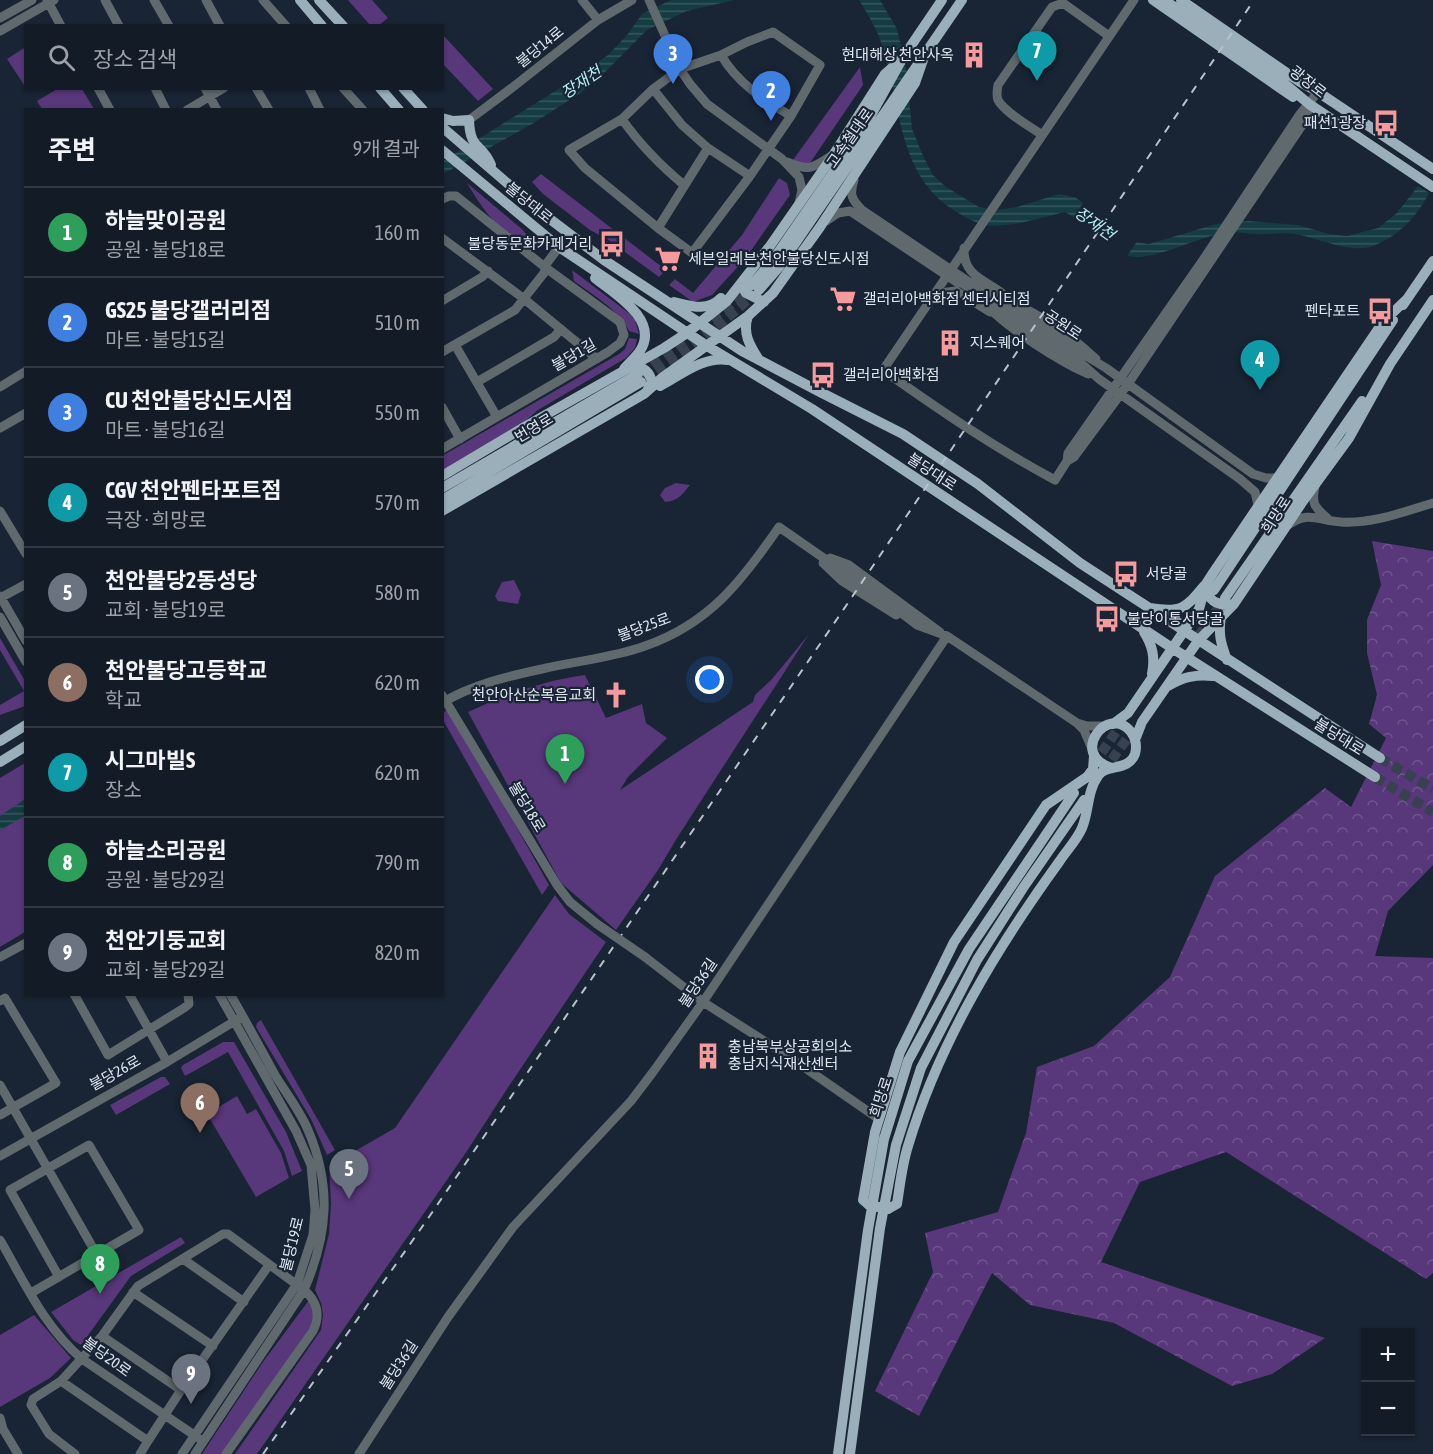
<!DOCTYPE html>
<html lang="ko">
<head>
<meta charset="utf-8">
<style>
  :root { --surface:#131b27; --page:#1c242f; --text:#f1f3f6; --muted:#9da1a7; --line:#323944; --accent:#ea580c }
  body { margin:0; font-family:"Asap Condensed","Noto Sans KR",sans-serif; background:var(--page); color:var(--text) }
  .controls { position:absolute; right:18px; bottom:18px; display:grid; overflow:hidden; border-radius:0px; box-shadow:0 2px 4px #0004 }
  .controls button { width:54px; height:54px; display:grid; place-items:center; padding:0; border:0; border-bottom:2px solid var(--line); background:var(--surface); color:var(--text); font:30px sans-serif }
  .you { position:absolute; left:710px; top:680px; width:21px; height:21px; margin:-15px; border:4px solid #fff; border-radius:50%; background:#1a73e8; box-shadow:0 0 0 9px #1a73e833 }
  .badge { display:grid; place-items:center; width:39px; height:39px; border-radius:50%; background:var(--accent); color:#fff; font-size:20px; font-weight:700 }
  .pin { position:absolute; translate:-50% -50px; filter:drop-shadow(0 2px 3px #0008) }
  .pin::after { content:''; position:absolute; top:32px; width:21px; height:18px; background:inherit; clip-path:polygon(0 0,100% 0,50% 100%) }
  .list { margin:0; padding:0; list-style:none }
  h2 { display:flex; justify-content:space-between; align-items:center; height:78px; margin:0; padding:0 24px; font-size:26px }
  h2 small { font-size:20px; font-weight:400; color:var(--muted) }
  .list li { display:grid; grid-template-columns:39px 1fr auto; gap:18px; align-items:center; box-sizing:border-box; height:90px; padding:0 24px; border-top:2px solid var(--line) }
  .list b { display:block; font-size:22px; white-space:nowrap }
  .list p { margin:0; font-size:20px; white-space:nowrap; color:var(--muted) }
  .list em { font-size:20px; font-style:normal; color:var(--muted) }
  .icon { flex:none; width:33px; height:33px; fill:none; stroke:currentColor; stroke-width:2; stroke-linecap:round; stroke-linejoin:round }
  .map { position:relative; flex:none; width:1433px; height:1454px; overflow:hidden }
  .search { position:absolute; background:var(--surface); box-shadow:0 2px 4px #0004; left:24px; top:24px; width:420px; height:66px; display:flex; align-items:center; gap:15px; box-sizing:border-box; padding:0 21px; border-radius:0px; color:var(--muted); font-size:22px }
  .panel { position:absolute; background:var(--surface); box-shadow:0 2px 4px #0004; left:24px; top:108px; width:420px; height:888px; border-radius:0px }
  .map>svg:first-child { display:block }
  .green { fill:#58377a }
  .forest { fill:url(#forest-crowns) }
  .water { fill:url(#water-rules) }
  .pier { fill:#192434 }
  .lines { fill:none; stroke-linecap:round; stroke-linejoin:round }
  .major-tunnel { stroke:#374150; stroke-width:10; stroke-dasharray:10 5; stroke-linecap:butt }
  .minor { stroke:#5f696e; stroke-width:9 }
  .major { stroke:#9aafba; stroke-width:10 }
  .rail { stroke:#b9c1cd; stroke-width:2; stroke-dasharray:8 8; stroke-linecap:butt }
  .minor-bridge { stroke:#5f696e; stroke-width:9 }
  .major-bridge { stroke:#9aafba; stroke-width:10 }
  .labels { text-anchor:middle; stroke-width:4.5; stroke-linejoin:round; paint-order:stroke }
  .street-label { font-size:15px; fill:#dfe7f1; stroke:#192434 }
  .poi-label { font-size:15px; fill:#dfe7f1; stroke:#192434; text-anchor:start }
  .water-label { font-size:16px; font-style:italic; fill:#b6eef6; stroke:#192434 }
</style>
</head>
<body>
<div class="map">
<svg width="1433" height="1454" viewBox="0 0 1433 1454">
  <defs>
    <pattern id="forest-crowns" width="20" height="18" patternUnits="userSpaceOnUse" patternTransform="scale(1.5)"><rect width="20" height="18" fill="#58377a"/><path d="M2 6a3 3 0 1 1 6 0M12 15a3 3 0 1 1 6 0" fill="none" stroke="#70548d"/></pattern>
    <pattern id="water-rules" width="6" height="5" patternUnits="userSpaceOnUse" patternTransform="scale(1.5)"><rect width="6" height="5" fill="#143c42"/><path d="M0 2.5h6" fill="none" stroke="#36585e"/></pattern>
  </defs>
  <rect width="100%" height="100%" fill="#192434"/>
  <path class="green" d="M348,0H372L388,18L379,25H370Z
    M443,35L493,89L478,101L443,64Z
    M24,48L26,50V88L7,59Z
    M860,67L863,85L810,163L806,164L793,160Z
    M57,89H82L94,109H42L37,101Z
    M541,174L666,270L659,277L607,239L590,230L543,194L532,182Z
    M779,178L787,183L790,195L745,259L712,295L693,302L669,285L675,279L693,293L742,235Z
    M467,183L523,230L533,243C501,239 482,208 467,183Z
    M572,270L630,314L635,320L639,334L629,331C618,309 594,296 574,281Z
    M629,338L637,339L635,348L626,358L538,410L523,423L443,471L442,456L619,354L625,349Z
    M676,483L690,485C682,495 678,501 665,502L660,495L665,488Z
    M514,580L521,594L518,604L498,601L495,596L502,582Z
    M809,634L677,838L658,870L616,930L561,883L468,712C507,694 542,681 585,675L606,718L642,704L646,723L667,738L628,777L620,790L753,702L755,695L772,679Z
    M0,638L25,681V706L0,715V705L24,691L0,650Z
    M447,710L452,712L549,885L542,895L443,720V713Z
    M25,763V932L0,947V778Z
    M555,895L569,914L606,942L507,1089L467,1151L257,1454H235L321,1330L323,1315L321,1303L315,1290L329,1234L331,1203L329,1166L395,1128Z
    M261,1020L335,1150L327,1155L311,1119L256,1027L257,1023Z
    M223,1042H234L286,1132L302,1171L292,1176L284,1151L228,1052L185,1076L181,1068L183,1065Z
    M161,1077H165L170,1084L116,1115L110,1105Z
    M237,1096L247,1114L256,1109L281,1153L289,1178L256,1197L207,1114Z
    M181,1237L185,1243L131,1276L81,1345L73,1340L51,1312Z
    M309,1300L312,1304L314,1322L227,1454H202L263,1362Z
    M34,1315L71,1358L50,1378L0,1407V1335Z"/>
  <path class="forest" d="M1372,541L1433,551V865L1388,911L1375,956L1433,958V1273L1426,1279L1226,1152L1140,1182L1101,1262L1325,1338L1272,1374L1232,1386L1114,1323L1030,1305L992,1273L919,1416L875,1391L933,1272L925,1233L998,1212L1026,1133L1037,1067L1094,1046L1170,977L1215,876L1325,788L1351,807L1386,738L1369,724L1377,695L1367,653V620L1381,585Z"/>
  <path class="water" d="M671,0H734L687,11L647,30L598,79L582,92L532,124L443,174V161L576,78L608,55L628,34L642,14Z
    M859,0H880L897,29L906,67L912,129L924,158L933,175L946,187L979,207L996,210L1017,207L1059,194L1075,197L1134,242L1149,244L1216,224L1249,221L1298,225L1329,234L1347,236L1378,228L1397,213L1418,186L1429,193C1416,218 1397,238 1370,247C1348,253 1316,237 1294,234C1282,232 1269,235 1257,234C1248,234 1239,232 1230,232C1203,234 1151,263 1129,256C1105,248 1088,224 1065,212C1042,217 1008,229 984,225C973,222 961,215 952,209C896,172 901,101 882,45C877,29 868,15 859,0Z
    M25,799V816L0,830V816Z"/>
  <path class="pier" d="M1085,200L1124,233L1138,240L1126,257L1113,251L1073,219Z"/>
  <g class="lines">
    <path class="major-tunnel" d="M639,373L722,313L750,287
      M644,380L697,344L757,292
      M1198,637L1225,598
      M1380,758L1433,789
      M1093,765L1125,719
      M1103,772L1136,726
      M1375,777L1433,812"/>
    <path class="minor" d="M47,0L61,26
      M105,0L119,26
      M154,0L169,26
      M206,0L220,26
      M263,0L286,26
      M582,0L598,20
      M649,0L680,69L690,84L707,104L782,159L799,177L802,190L799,203
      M1134,0L883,370C938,409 995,448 1055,480L1067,461L1074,457L1128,384L1307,118L1309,104
      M0,18L32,0
      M0,31L54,0
      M773,32L820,65L791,116L750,176L692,253L658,228L585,168L569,150L622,119L653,89L680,69L721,55L747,42Z
      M721,55C738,84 763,99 791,116
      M98,88L110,110
      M155,88L166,110
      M205,88L217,110
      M256,88L269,110
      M309,88L320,110
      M343,88L363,110
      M653,89L682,125L708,148
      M187,110L224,88
      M622,119C640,145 660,165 684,185
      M469,120L513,87L598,20L632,0
      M1042,135C1031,127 1004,112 998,100C996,95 997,91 998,85L1052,7L1063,3L1109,36
      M787,162C808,171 812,169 831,156
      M854,180C849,195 852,200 862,210L969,282
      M442,199L449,196H456L546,268L620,322L624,335L620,343L608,352L442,449
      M826,221L838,213L850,211L958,283H962L1012,319L1081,363L1099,379L1240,479L1255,492L1258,505
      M658,228L708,148L750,176
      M442,238L523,298L597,359
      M964,248C963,275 983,279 1002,293
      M544,267L559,247
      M965,280C1012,300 1058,323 1096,359
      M933,294L956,291L990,312
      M990,297L1106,368L1253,474L1266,478H1276
      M442,301L482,277L488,271
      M988,307C1009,329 1059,361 1088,374
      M455,345L497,417
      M442,352L515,310L544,273L546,268
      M477,382L554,337L561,329
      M0,387L26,371
      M442,407L460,439
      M0,428L26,413
      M1067,461L1068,453L1203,260L1300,114L1318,92
      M1315,486C1311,505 1315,507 1328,519
      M0,511L26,554
      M1288,525C1310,510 1318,521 1341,522C1373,524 1403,512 1433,503
      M830,558L849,565L940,632
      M823,563L842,581L896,615
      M0,596L26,641
      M0,598L26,584
      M0,617L26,662
      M442,695L557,885L570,902L597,924
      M442,703C471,685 509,676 542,669C576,661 612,658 645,646C709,624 742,581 779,527L884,600L917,625L947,636
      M1092,749L1084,730L1077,723L1087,726H1106
      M0,957L26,943
      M645,957L703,1002L788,1056L879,1119
      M74,994L108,1055L184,1008L189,1004L188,994
      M129,994L167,1062
      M0,1001L5,998L56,1083L0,1115
      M0,1085L97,1255
      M0,1156L167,1062L240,1018
      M0,1240C24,1281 44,1327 82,1359L200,1439
      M183,1259L244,1302
      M133,1292L213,1346
      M31,1293L139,1230L89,1145L10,1190L59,1277
      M102,1336L181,1390
      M61,1381L33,1399L31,1405L49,1434L75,1454
      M0,1418L3,1429L18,1454
      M140,1454L148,1441
      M182,1454L297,1284L313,1235L315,1210L311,1165L307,1156L296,1131L219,994
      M195,1454L304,1290C328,1235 332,1186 308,1130C300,1111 286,1093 275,1075C260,1048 246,1021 230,994
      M226,1454L313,1331C321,1315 317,1301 304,1290L228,1234H223L138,1286L102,1336L61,1381L148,1441L181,1390L269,1265
      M359,1454L448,1317L513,1227L631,1101L653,1072L703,1002L947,636L1077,723"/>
    <path class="major" d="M300,0L322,26
      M319,0L343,26
      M1153,0L1293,97
      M1164,0L1266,68L1309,104L1433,187
      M1181,0L1300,82L1318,92L1433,169
      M380,88L399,110
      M403,88L423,110
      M442,118L453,121L469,120C470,151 482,143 491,165
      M442,127L542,213L604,260L742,351L820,392L903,434L978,484L1080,563L1380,758
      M442,150L559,247L707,346L812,409L1172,648L1375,777
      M595,278C615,294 660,320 640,351C636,357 629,363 624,369
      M744,279L742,286L746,293L764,302
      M752,285L773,260L844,157L871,115L902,59L942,0
      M759,290L779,267L962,0
      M674,302C691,306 707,312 721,298
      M1403,305L1433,261
      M748,316C742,333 750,346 759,360
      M631,368C642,366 649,370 652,382L648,389
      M660,386C681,375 703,356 728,360
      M442,476L526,426L664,348L687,333L727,301L770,246L834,154L885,74L902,59
      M442,488L638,374
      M442,500L641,382
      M442,511L644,394L663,377L748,316L773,293L820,227L915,83L924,57
      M1205,590C1211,603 1220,606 1234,604
      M1214,590L1393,320
      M1225,598L1362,401
      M1150,608C1181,613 1185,609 1204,586
      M1221,617C1218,634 1221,644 1227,660
      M1144,632C1153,646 1155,658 1152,674
      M1168,686C1183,677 1196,674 1213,676
      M1113,724L1128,713L1199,609L1206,584L1213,573L1383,322L1407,299
      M1135,740L1142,722L1198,641L1234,604L1303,501L1349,438L1390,364L1433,300
      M0,741L26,725
      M0,762L26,746
      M869,1205L863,1200L875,1132L900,1052L954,942L1046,805L1087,777L1093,769L1094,756
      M888,1209L897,1204C900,1185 902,1165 908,1146C939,1043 996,949 1059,862C1066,851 1077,840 1082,828C1089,812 1087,791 1098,776C1107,763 1128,772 1135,754C1137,747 1136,738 1131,732C1108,703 1068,755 1112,768
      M838,1454L868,1230L884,1139L908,1061L969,949L1074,793
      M850,1454L880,1228L896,1145L921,1068L977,960L1023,888L1084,800"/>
    <path class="rail" d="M263,1454L429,1217L850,600L1254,0"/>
    <path class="minor-bridge" d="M597,924L645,957"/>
    <path class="major-bridge" d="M869,1205L888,1209"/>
  </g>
  <defs>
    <g id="building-bare" transform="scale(2.07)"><path d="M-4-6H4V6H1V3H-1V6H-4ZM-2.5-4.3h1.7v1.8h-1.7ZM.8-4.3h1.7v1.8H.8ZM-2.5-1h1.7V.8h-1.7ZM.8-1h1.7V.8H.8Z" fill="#f59b9d" stroke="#192434" stroke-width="2.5" paint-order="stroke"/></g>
    <g id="bus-bare" transform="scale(2.07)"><path d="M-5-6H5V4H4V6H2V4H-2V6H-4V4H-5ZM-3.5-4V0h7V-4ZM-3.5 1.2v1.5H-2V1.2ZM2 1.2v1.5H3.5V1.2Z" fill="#f59b9d" stroke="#192434" stroke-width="2.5" paint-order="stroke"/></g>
    <g id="supermarket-bare" transform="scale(2.07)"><path d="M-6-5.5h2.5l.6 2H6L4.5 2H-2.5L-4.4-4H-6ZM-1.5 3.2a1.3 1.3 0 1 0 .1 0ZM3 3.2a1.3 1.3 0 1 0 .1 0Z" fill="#f59b9d" stroke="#192434" stroke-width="2.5" paint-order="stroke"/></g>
    <g id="church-bare" transform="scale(2.07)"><path d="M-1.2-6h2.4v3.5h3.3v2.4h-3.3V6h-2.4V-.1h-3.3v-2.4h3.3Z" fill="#f59b9d" stroke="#192434" stroke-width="2.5" paint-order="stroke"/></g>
  </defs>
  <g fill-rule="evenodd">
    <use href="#building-bare" x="974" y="55"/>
    <use href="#bus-bare" x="1386" y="123"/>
    <use href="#bus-bare" x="612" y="244"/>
    <use href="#supermarket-bare" x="668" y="259"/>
    <use href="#supermarket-bare" x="843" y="299"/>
    <use href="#bus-bare" x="1380" y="311"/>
    <use href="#building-bare" x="950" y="343"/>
    <use href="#bus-bare" x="823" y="375"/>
    <use href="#bus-bare" x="1126" y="574"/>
    <use href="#bus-bare" x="1107" y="619"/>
    <use href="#church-bare" x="616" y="695"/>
    <use href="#building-bare" x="708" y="1056"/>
  </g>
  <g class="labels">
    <g class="street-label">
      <text transform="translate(540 47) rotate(-39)" y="5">불당14로</text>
      <text transform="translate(1308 82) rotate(38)" y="5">광장로</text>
      <text transform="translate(850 138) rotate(-55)" y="5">고속철대로</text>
      <text transform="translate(529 203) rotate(39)" y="5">불당대로</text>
      <text transform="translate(1063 325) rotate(33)" y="5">공원로</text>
      <text transform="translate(574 355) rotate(-30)" y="5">불당1길</text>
      <text transform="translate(534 428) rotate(-31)" y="5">번영로</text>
      <text transform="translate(932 472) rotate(33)" y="5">불당대로</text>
      <text transform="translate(1276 515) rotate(-57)" y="5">희망로</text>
      <text transform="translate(644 627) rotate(-20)" y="5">불당25로</text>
      <text transform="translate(1339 737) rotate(32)" y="5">불당대로</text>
      <text transform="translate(527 807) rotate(59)" y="5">불당18로</text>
      <text transform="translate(698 983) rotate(-56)" y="5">불당36길</text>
      <text transform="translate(115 1073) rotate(-29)" y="5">불당26로</text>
      <text transform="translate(881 1097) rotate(-72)" y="5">희망로</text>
      <text transform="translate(292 1244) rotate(-76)" y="5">불당19로</text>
      <text transform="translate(107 1357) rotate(36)" y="5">불당20로</text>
      <text transform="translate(399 1365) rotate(-57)" y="5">불당36길</text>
    </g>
    <g class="poi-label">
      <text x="954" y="60" text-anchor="end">현대해상 천안사옥</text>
      <text x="1366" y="128" text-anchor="end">패션1광장</text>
      <text x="592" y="249" text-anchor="end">불당동문화카페거리</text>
      <text x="688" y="264">세븐일레븐 천안불당신도시점</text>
      <text x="863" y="304">갤러리아백화점 센터시티점</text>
      <text x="1360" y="316" text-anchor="end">펜타포트</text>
      <text x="970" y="348">지스퀘어</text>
      <text x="843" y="380">갤러리아백화점</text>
      <text x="1146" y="579">서당골</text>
      <text x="1127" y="624">불당이통서당골</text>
      <text x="596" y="700" text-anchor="end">천안아산순복음교회</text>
      <text x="728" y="1052">충남북부상공회의소<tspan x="728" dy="17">충남지식재산센터</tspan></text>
    </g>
    <g class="water-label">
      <text transform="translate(581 82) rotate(-34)" y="6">장재천</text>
      <text transform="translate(1095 223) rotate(36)" y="6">장재천</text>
    </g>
  </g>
</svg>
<div class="controls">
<button>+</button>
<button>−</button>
</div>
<div class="you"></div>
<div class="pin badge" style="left:565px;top:784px;background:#2e9e5b">1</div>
<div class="pin badge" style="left:771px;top:121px;background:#3f7fe0">2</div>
<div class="pin badge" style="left:673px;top:84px;background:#3f7fe0">3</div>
<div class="pin badge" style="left:1260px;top:390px;background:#0f9aa8">4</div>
<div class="pin badge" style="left:349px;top:1199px;background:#6b7280">5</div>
<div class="pin badge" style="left:200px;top:1133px;background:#8d6e63">6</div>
<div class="pin badge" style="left:1037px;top:81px;background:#0f9aa8">7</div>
<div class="pin badge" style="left:100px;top:1294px;background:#2e9e5b">8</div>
<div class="pin badge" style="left:191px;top:1404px;background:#6b7280">9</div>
<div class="search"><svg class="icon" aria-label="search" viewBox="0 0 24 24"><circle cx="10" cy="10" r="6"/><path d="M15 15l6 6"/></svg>장소 검색</div>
<section class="panel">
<h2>주변<small>9개 결과</small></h2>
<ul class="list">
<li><span class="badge" style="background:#2e9e5b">1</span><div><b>하늘맞이공원</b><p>공원 · 불당18로</p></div><em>160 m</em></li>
<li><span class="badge" style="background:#3f7fe0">2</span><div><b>GS25 불당갤러리점</b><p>마트 · 불당15길</p></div><em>510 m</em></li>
<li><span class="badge" style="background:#3f7fe0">3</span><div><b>CU 천안불당신도시점</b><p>마트 · 불당16길</p></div><em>550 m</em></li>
<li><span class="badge" style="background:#0f9aa8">4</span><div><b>CGV 천안펜타포트점</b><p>극장 · 희망로</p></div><em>570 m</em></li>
<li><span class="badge" style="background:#6b7280">5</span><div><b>천안불당2동성당</b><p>교회 · 불당19로</p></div><em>580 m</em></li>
<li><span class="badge" style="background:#8d6e63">6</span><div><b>천안불당고등학교</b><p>학교</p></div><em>620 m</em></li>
<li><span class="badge" style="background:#0f9aa8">7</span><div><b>시그마빌S</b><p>장소</p></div><em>620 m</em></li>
<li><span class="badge" style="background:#2e9e5b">8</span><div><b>하늘소리공원</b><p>공원 · 불당29길</p></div><em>790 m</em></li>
<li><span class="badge" style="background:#6b7280">9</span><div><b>천안기둥교회</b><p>교회 · 불당29길</p></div><em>820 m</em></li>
</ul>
</section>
</div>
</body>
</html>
